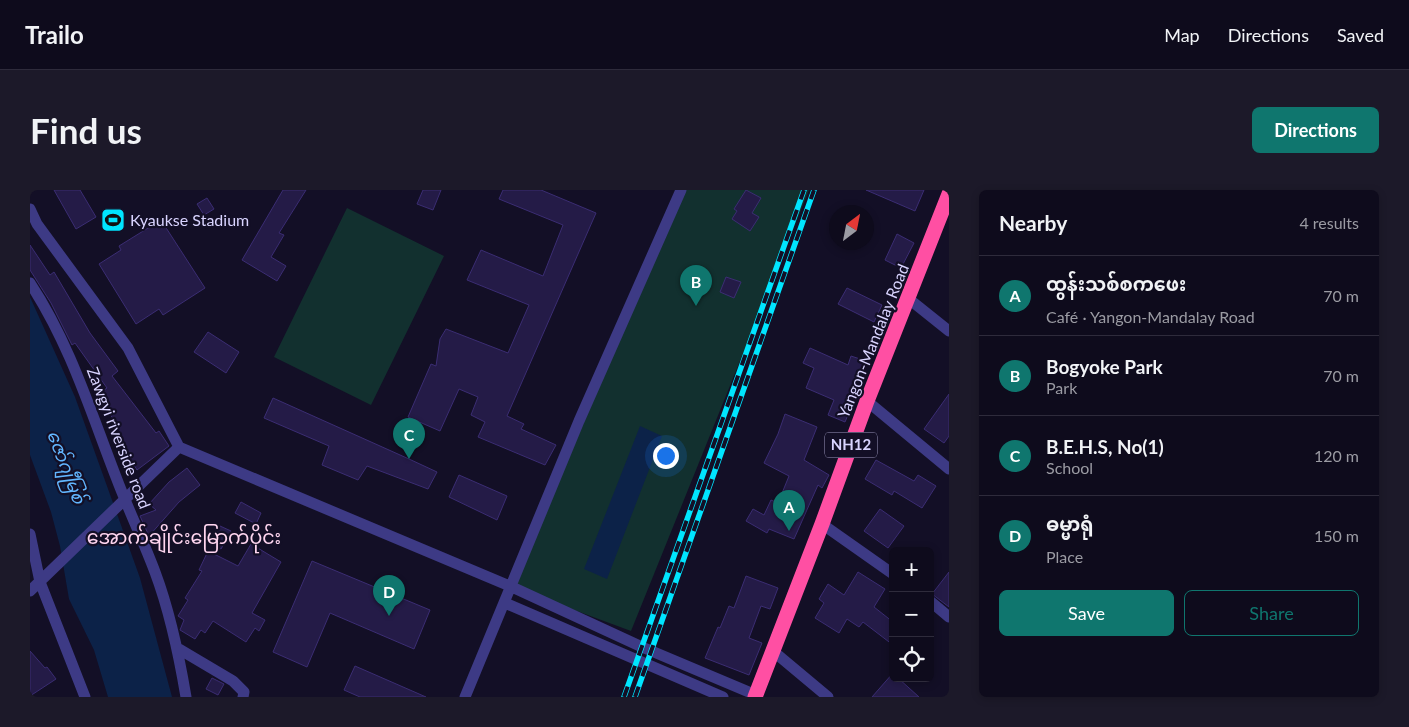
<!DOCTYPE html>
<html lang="en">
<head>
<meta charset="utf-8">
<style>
  :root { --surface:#0e0b1c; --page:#1c1929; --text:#f1f3f6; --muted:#9b9ba3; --line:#2e2b3b; --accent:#0f766e }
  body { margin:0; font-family:Lato,"Noto Sans Myanmar",sans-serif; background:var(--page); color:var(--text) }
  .controls { position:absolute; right:15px; bottom:15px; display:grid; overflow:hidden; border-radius:8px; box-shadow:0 2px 8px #0003 }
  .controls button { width:45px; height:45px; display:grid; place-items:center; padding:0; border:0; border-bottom:1px solid var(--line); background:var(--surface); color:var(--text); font:25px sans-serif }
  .compass { position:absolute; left:799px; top:15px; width:45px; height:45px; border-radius:50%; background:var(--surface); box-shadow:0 2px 8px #0003; rotate:32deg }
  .you { position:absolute; left:635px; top:265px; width:18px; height:18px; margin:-12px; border:4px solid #fff; border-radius:50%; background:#1a73e8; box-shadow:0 0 0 8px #1a73e833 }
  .badge { display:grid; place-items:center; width:32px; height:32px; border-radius:50%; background:var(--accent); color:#fff; font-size:16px; font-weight:700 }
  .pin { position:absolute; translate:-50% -41px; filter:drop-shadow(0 1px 2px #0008) }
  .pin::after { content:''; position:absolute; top:26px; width:18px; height:15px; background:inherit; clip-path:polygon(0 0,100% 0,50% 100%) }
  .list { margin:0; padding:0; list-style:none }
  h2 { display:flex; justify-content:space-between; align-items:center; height:65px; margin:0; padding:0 20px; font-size:21px }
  h2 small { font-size:16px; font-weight:400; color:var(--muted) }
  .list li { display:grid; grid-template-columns:32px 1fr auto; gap:15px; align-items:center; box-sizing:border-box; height:80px; padding:0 20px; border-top:1px solid var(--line) }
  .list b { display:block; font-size:19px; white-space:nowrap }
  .list p { margin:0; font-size:16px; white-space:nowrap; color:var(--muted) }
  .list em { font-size:16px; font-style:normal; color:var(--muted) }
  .actions { display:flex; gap:10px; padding:15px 20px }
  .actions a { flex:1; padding:11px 0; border:1px solid var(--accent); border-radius:8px; text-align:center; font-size:18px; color:var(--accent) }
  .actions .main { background:var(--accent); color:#fff }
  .icon { flex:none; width:28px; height:28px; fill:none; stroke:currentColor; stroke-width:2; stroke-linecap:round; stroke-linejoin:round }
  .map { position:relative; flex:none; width:919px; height:507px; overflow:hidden; border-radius:8px }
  header { display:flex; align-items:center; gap:30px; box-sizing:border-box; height:70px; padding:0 25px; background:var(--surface); border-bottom:1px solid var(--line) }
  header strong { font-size:24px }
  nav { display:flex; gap:28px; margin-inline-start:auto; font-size:18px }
  .intro { display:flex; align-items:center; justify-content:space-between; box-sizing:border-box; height:120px; padding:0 30px }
  h1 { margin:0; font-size:35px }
  .button { padding:12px 22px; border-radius:8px; background:var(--accent); color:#fff; font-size:18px; font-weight:700 }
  main { display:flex; gap:30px; padding:0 30px }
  aside { flex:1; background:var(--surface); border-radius:8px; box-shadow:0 2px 8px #0003 }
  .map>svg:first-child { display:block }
  .green { fill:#12302f }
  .water { fill:#0c2248 }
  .building { fill:#241b47; stroke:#3b2d73 }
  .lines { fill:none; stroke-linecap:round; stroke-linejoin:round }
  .street { stroke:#3d3a85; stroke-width:11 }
  .highway { stroke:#ff4fa3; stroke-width:15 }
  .rail-casing { stroke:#00e5ff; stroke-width:5.5 }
  .rail { stroke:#130f26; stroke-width:4; stroke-dasharray:11; stroke-linecap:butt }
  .labels { text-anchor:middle; stroke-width:4.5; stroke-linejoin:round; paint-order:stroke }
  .shield { fill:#130f26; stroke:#9e99be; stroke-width:1 }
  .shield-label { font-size:15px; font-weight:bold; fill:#d9d4ff }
  .poi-label { font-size:16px; fill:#d9d4ff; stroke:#130f26; text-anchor:start }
  .street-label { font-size:16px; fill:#d9d4ff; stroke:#130f26 }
  .water-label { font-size:18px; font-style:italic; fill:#62b6ff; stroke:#130f26 }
  .quarter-label { font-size:19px; fill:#ffd6f0; stroke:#130f26 }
</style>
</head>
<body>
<header>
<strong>Trailo</strong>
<nav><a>Map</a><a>Directions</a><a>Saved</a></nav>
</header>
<div class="intro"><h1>Find us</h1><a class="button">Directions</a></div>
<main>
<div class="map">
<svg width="919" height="507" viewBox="0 0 919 507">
  <rect width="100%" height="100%" fill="#130f26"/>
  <path class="green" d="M650,0H779L601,441L482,397Z
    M317,18L414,66L341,215L244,167Z"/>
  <path class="water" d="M0,107L45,207L110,388L142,507H78L64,460L39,409L30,356L21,322L0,265Z
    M610,236L632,246L577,389L554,379Z"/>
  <path class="building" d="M24,0H50L66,27L46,39Z
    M253,0H276L249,43L254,45L241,67L256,76L247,91L212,70Z
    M393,0H411L403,20L387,14Z
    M473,0H511L566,23L477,226L494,234L491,239L526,255L515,275L448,247L455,232L441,225L448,207L429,199L410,241L378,227L401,174L406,176L410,149L416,139L478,163L499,115L437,90L451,60L513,86L533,35L469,9Z
    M716,0L731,8L722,23L729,27L720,41L702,29L707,21L704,19Z
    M836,0H894L885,21Z
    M177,8L184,19L174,25L167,14Z
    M131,30L175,98L133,125L129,119L106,134L69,74L91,60L89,56Z
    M867,44L884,53L871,78L855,70Z
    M0,55L20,85L24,82L60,143L88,181L82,186L126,243L129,241L139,256L107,280L82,240L88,236L67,205L77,198L45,153L42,155L21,113L0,80Z
    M696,87L711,92L704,108L690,102Z
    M817,98L852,115L844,132L808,114Z
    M178,142L209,162L196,183L164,162Z
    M780,158L818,175L821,166L836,171L825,200L828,201L815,232L798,225L804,210L776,198L784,178L773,173Z
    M919,204V246L914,253L894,239Z
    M243,208L379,269L407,282L398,299L337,276L328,290L292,275L299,256L234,228Z
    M755,224L787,237L774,270L799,285L792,298L788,295L764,349L739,339L737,343L716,331L723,319L734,325L741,310L748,313L759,286L734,273L748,244Z
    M846,270L884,291L888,285L906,296L892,318L864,301L862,305L835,289Z
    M157,278L170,295L149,312L119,346L110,326L126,320L119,314L139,292Z
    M429,285L477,306L467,330L419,307Z
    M211,312L231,323L226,334L205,323Z
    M850,319L874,336L858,358L834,341Z
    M190,336L201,341L191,359L181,353Z
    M221,354L251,372L222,423L235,430L229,441L225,438L216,452L183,431L175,443L171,440L165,449L150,440L154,430L148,426L158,410L155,408L172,381L169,380L178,361L208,376Z
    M282,371L400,420L384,459L300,423L277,477L243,462Z
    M828,382L855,399L844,417L863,432V455L833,432L829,437L817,429L809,443L785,428L794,413L789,409L798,394L814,405Z
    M919,382V417L902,404Z
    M716,386L748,398L740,419L731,416L719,448L732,453L719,485L675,468L688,437L690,438L699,416L704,418Z
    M0,461L15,478L17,477L26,489L0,506Z
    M325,476L396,507H330L314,500Z
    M863,483V488H868L889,507H842Z
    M182,488L194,494L188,505L176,499Z"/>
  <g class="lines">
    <path class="street" d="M0,19L7,34L98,158L149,257L482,397L612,457L726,505
      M0,93C40,154 60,220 86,287C98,319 113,350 125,382C140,422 149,465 156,507
      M879,109L919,141
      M837,211L919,279
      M792,334L863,384
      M0,344L10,392L55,507
      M0,401L149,257
      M900,411L919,427
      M475,413L693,507
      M149,459L203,491L214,502L213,507
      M743,461L798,507
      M435,507L549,231L651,0"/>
    <path class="highway" d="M725,507L792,334L837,211L919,4"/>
    <g class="rail-casing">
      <path id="rail" d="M594,507L774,0
        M605,507L784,0"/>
    </g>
    <use href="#rail" class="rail"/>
  </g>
  <defs>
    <g id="stadium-square" transform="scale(1.25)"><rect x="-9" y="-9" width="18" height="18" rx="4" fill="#00e5ff" stroke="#130f26"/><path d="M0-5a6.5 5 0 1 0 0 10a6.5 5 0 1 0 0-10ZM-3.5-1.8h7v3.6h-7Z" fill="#111"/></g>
  </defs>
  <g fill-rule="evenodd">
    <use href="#stadium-square" x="83" y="30"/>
  </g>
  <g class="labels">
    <rect class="shield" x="795" y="242.5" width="52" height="25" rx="4"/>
    <g class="shield-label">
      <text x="821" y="260">NH12</text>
    </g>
    <g class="poi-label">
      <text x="100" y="36">Kyaukse Stadium</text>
    </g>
    <g class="street-label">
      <text transform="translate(843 151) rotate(-68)" y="6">Yangon-Mandalay Road</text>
      <text transform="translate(89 248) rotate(69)" y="6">Zawgyi riverside road</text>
    </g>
    <g class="water-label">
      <text transform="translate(36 277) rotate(69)" y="6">ဇော်ဂျီမြစ်</text>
    </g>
    <g class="quarter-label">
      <text x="154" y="354">အောက်ချိုင်းမြောက်ပိုင်း</text>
    </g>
  </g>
</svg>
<div class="controls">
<button>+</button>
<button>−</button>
<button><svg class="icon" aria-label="locate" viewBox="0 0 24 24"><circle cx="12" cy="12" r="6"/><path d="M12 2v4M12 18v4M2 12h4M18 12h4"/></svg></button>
</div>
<svg class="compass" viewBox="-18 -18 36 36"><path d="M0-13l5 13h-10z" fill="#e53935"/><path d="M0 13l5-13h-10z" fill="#9b9ba3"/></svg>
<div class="you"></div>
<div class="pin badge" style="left:759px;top:341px">A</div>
<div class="pin badge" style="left:666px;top:116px">B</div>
<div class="pin badge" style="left:379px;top:269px">C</div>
<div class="pin badge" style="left:359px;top:426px">D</div>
</div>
<aside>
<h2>Nearby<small>4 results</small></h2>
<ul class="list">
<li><span class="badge">A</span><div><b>ထွန်းသစ်စကဖေး</b><p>Café · Yangon-Mandalay Road</p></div><em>70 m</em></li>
<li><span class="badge">B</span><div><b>Bogyoke Park</b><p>Park</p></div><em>70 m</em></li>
<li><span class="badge">C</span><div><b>B.E.H.S, No(1)</b><p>School</p></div><em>120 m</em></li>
<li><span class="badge">D</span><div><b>ဓမ္မာရုံ</b><p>Place</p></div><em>150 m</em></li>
</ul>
<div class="actions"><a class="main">Save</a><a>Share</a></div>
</aside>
</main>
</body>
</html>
